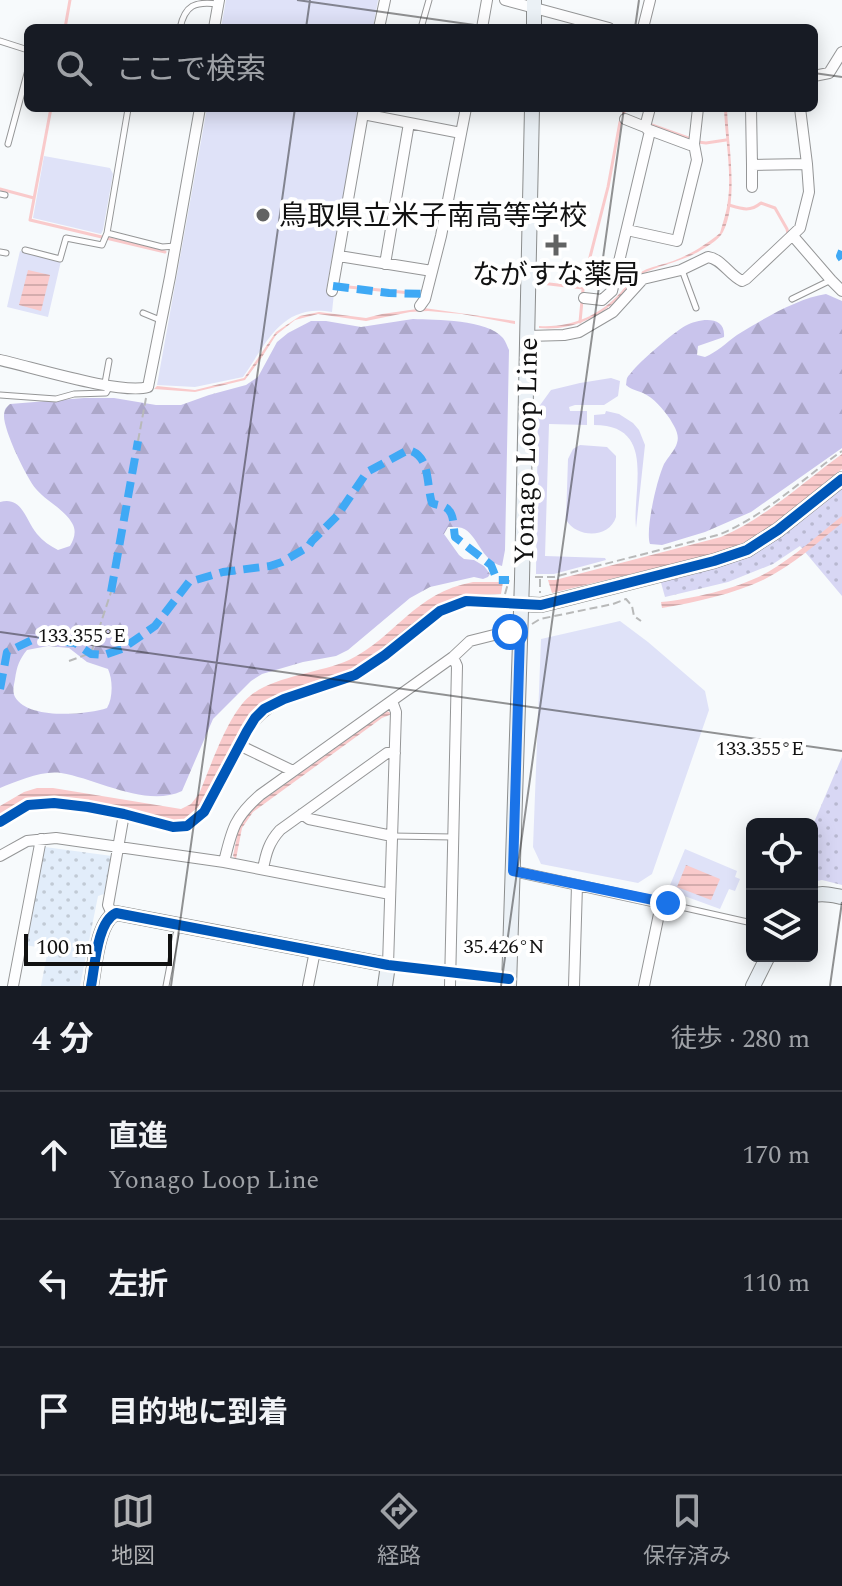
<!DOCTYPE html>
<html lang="ja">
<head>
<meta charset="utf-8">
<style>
  :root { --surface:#171b24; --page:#20242c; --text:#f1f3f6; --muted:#9ea1a6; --line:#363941; --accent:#b1b2b4 }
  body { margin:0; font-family:Spectral,"Noto Sans JP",serif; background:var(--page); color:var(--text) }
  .controls { position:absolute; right:24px; bottom:24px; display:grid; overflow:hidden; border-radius:12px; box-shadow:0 4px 20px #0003 }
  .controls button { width:72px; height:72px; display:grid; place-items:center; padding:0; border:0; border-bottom:2px solid var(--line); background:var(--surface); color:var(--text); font:40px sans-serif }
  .scale { position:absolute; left:24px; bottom:20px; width:148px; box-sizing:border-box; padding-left:8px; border:4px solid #111; border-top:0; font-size:22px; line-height:28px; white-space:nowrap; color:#111; -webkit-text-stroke:6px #fff; paint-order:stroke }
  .stop { position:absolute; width:24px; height:24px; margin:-18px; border:6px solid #1a73e8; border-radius:50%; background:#fff }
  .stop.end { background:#1a73e8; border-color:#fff; box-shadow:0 2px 8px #0008 }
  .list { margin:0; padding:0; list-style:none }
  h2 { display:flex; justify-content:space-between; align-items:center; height:104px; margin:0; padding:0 32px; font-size:34px }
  h2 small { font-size:26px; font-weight:400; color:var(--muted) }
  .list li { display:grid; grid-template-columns:52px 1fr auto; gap:24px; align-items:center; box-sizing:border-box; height:128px; padding:0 32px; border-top:2px solid var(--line) }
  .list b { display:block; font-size:30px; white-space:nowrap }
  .list p { margin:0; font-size:26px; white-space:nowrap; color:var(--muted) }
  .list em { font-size:26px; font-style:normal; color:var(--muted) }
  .icon { flex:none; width:44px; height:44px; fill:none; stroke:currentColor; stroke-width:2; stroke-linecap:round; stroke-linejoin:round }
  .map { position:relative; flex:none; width:842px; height:986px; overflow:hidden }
  .search { position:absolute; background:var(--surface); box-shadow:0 4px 20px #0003; left:24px; right:24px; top:24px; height:88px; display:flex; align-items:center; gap:20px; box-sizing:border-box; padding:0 28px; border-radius:12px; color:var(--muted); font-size:30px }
  .sheet { height:488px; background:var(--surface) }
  nav { display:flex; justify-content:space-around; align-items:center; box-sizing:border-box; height:112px; border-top:2px solid var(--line); background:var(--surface); font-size:22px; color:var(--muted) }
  nav a { display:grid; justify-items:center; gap:4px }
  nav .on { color:var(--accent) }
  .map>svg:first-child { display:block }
  .farmland { fill:url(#farmland-dots) }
  .grass { fill:#d8d7f4 }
  .forest { fill:url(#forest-firs); fill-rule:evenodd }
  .park { fill:url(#park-dots) }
  .pitch { fill:#dfe2f8 }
  .water { fill:url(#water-rules) }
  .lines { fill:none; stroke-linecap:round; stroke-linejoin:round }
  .stream { stroke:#f9cacb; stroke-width:3 }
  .lane-casing { stroke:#959697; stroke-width:7 }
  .street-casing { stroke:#959697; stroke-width:12 }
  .secondary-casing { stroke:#8b8d8d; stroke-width:16 }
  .path { stroke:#b8b9b9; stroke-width:2; stroke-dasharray:8 4; stroke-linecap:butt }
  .lane { stroke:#fefeff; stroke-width:5 }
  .street { stroke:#fefeff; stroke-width:10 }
  .secondary { stroke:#ebf1f6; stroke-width:14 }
  .quiet { stroke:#3fa9f5; stroke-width:8; stroke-dasharray:16 8; stroke-linecap:butt }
  .cycleway-casing { stroke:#fff; stroke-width:15 }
  .cycleway { stroke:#0057b8; stroke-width:10 }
  .route { stroke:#1a73e8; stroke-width:10 }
  .ticks { fill:none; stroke:#111; stroke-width:2; stroke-opacity:0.45 }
  .poi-dot { fill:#626363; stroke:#fff; stroke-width:3 }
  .labels { text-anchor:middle; stroke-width:8; stroke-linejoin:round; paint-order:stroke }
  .poi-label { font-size:28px; fill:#111; stroke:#fff; text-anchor:start }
  .street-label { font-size:28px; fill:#111; stroke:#fff }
  .ticks-label { font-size:20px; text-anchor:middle; fill:#111; stroke:#fff; stroke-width:8; stroke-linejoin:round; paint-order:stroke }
</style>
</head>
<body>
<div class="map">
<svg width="842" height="986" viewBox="0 0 842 986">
  <defs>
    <pattern id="farmland-dots" width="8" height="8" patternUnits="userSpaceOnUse" patternTransform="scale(2)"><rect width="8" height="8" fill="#e2edfa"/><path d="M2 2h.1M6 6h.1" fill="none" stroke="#c1cad5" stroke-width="1.8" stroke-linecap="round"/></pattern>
    <pattern id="forest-firs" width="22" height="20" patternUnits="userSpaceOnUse" patternTransform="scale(2)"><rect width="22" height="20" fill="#c9c4ec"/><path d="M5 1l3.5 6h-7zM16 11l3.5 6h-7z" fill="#aca7c9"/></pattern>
    <pattern id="park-dots" width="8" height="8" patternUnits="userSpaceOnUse" patternTransform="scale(2)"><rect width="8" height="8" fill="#d8d7f4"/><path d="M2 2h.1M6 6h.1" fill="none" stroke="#b8b8d0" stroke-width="1.8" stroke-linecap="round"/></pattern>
    <pattern id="water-rules" width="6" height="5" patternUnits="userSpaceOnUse" patternTransform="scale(2)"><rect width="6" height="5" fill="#f9cacb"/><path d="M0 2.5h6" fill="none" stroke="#d4acad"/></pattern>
  </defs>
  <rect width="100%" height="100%" fill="#f7fafc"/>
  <path class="farmland" d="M45,847L112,856L104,894L98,896L80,986H41L48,949L25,945Z"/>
  <path class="grass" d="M611,378L620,381L618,396L604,405H575L569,407L570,411H587V425L549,424L545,556L605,558L606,560L554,574H536L538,408L551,390L580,383Z
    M606,411L619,414L633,423L639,430L645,445L636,528C632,489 657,425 594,425V415L605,414Z
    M580,445L607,447L616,456V517C609,539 577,538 566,520L568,459L573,449Z"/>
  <path class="forest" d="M826,294L842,301V448L751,512L705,532L662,545L650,544C645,530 657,479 664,464C668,457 675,450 677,443C680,434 674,426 670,419C663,409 654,398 643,393C636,390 632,390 626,385C627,378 626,378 631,373C640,361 673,333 685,326C700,318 726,315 724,337L698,346L697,355L705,357C717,352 726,343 737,335C761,320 798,298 826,294Z
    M413,319C436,320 487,319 503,338C506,342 507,346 509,350L505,550L502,566C480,560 478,534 462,528C461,527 450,527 448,527L444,534L459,555L464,559L474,560L484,566L490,574L488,577L483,579L474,577L430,587L410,598L348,650L336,656L303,662L262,674L251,681L213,719L182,791C146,808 98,779 61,773C43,770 17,781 0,788V502C22,496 25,519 37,534C43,541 50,546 58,550L70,546C74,539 77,531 72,523C64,509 46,501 36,489C26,477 3,429 4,415C5,408 5,409 10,404L84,398H114L156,405H181L209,395L246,385L258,377L277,342L288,333L311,321H326L361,327ZM48,646L69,648L87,662L108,669C113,680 113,698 107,708C87,715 28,720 15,697C12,691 14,685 15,679C17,666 19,660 27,650Z"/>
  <path class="park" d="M842,484V596L800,546L773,564L728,582L665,597L660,579L721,563Z
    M842,757V885L822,880L812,882V827Z"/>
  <path class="pitch" d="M226,0H378L373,28H221Z
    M207,108H359L326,291L334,293L332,312C281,303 267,343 243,377L195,387L157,385Z
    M44,156L110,168L113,174L103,230L101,234L33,218Z
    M20,251L61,261L48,317L7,307Z
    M620,621L648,642L705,691L709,710L652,874L638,883L541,864L533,847L541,639Z
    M685,849L737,871L735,877L740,879L735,891L729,889L720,909L668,890Z"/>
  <path class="water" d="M724,108H727C728,143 739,201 723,232C718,241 706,247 698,252C680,262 659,265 640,275C631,282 626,290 619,298C597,319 569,331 539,328V326C570,328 600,316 621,292C628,283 633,276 643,271C652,266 663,265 673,261C690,255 707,244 720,233C723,222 727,211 728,200C732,171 725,138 724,108Z
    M28,270L50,275L41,311L19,305Z
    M424,308L515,321V324L462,314L428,311L410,312L366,321L318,314L295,320L276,335L262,357L245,380L195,392L154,389L157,386L195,390L244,378L276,332L300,316L319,312L366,318L382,314Z
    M842,454V469L766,530L745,542L715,554L552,593L548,580H555L721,537C767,517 802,483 842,454Z
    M842,516V523C818,542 793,565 765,579C734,594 696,602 662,608L661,602C692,599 740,588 768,572C794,557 818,535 842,516Z
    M473,582H503L501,594L472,595L445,604L361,667L327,681L271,699L259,706L246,722L207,803L186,820H166L129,811L49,800L0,819V806L24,792L37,788H53L181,809L191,804L199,794C210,768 229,712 250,696C274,676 320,673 349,660C396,637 414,593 473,582Z
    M387,711L392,714L382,718L253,812L242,828L236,859L233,856L239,827L251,809Z
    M686,865L720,879L711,900L677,887Z"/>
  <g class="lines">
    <path class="stream" d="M65,28L70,0
      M51,108L30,220L165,252
      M649,124L691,139
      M698,142L706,143L726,140
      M0,189L34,198
      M729,205C742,209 750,212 761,203L775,208L787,229L788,234
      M541,283L583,288
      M338,286L421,294
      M580,322L585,268L589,261L608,187L620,122L626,108"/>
    <g class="lane-casing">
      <path id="lane" d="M180,28C185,5 195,1 218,4
        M421,28L429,0
        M0,41L28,50
        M8,144L28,70
        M0,194L5,195
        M107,233L162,247L176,246
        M25,250L60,259L66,238L102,245L107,233L128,109
        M0,252L6,253
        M682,270L696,308
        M792,299L831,280
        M143,313L160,320
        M105,383L109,361
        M0,395L56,399L74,394L106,393L110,386
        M392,836L453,837
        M659,902L752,923
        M166,986L176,934"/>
    </g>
    <g class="street-casing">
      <path id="street" d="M505,0L609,28
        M214,28L219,0
        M379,28L385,0
        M482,28L487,0
        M643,28L650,0
        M814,76L829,73L842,52
        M751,108L752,165L807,164L800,108
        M363,114L461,133
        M625,119L645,127L650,108
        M647,129L690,145L694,144
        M752,165V187
        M627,230L677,241L697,160L694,144L698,108
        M793,236L831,280L842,291
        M339,256L432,271
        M385,264L409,123
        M332,291L364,108
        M584,298L602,300L612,291L650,131
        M420,306L425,299L441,236L466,108
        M527,336L564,335L579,332L613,312L643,279L681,270L708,257C722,259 729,275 742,281L746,279L800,228L809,192L807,164
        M0,360C32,367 121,395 148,387L170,277L200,108
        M453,657L470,641L506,632L520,633
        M392,701L396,712L388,965L509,979
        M239,745L293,771
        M302,814L309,819L392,836
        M0,822L28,805L54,803L88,807L124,814L173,827L187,826L204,812L247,731C272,691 314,695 353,675C390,657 426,609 465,602C481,599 505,603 521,604
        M0,856L27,841L56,838L224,862L390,894
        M224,862C232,829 234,818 260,795L453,657L457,666L450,986
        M263,869C266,853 269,842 280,830L387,753H395
        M513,871L656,902L659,906V914L644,986
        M112,914L108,905L124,814
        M13,986L41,839
        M308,986L315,951
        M574,986L577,885"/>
    </g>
    <g class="secondary-casing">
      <path id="secondary" d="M534,28V0
        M521,604L541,605L714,561L747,550L778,530L842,479
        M812,896C821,892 832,895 842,897
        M91,986C95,966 97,922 116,913L388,965L385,986
        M509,986L522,579L532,108
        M753,986L768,956"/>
    </g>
    <path class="path" d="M138,441L146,398
      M535,577H554L718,535C765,516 801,480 842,451
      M540,579V593
      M505,594L509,580
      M532,624L540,619L613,604L626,599L632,606L634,616L641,621
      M69,661L91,653L92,650L111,592"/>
    <use href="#lane" class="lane"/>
    <use href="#street" class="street"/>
    <use href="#secondary" class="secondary"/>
    <path class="quiet" d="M842,251L840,256L842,259
      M333,286L389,293L427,294
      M111,592L138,441
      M0,689L7,652L34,639L75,643L91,654L104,655L122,649L155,626L189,582L223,572L270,566L282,562L308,547L312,541L337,516L367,472L408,450C431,455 426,485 432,503C436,505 441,505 445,507C455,512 453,527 455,537L491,565L497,580H509"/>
    <g class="cycleway-casing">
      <path id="cycleway" d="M0,822L28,805L54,803L88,807L124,814L173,827L187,826L204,812L247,731L255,718L264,709L284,699L355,675L385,655L440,611L466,601L541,605L714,561L747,550L778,530L842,479
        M91,986C95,966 97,922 116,913L388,965L509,979"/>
    </g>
    <use href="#cycleway" class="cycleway"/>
  </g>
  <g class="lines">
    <path class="route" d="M510,632L520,633L513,871L668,903"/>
  </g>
  <path class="ticks" d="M297,0L496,28M306,28L310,0M635,28L639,0M814,73L842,77M0,632L842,751M171,986L295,108M501,986L624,108M830,986L842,902"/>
  <g class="poi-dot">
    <circle cx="263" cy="215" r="8"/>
    <path d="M552 233h8v8h8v8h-8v8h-8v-8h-8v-8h8z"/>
  </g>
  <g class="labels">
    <g class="poi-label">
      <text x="279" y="225">鳥取県立米子南高等学校</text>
      <text x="556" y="284" text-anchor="middle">ながすな薬局</text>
    </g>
    <g class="street-label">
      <text transform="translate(525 451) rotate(-89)" y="10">Yonago Loop Line</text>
    </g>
  </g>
  <g class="ticks-label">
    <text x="82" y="642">133.355°E</text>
    <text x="760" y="755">133.355°E</text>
    <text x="504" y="953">35.426°N</text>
  </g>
</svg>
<div class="controls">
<button><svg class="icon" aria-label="locate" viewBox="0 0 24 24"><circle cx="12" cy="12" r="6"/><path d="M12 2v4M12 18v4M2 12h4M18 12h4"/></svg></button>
<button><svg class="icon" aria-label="layers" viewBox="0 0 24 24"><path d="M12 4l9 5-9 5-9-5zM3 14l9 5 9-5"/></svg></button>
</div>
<div class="scale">100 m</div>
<div class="stop" style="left:510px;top:632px"></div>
<div class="stop end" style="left:668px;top:903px"></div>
<div class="search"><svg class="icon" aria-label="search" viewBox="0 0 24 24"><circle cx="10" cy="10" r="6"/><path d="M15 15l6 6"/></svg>ここで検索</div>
</div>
<section class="sheet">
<h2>4 分<small>徒歩 · 280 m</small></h2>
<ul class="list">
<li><svg class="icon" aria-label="ahead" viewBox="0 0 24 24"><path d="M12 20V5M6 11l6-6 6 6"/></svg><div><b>直進</b><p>Yonago Loop Line</p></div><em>170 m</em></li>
<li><svg class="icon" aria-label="left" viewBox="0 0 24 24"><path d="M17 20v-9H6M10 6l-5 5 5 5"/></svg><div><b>左折</b></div><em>110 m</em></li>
<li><svg class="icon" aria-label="arrive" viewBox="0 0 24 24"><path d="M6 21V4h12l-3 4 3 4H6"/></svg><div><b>目的地に到着</b></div></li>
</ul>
</section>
<nav>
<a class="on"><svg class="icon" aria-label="map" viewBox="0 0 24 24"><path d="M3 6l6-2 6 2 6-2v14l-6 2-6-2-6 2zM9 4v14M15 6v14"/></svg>地図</a>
<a><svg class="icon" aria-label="directions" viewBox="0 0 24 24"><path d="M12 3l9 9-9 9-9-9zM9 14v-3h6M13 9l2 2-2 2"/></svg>経路</a>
<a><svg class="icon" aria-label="saved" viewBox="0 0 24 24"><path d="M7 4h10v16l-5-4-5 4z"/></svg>保存済み</a>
</nav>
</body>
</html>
